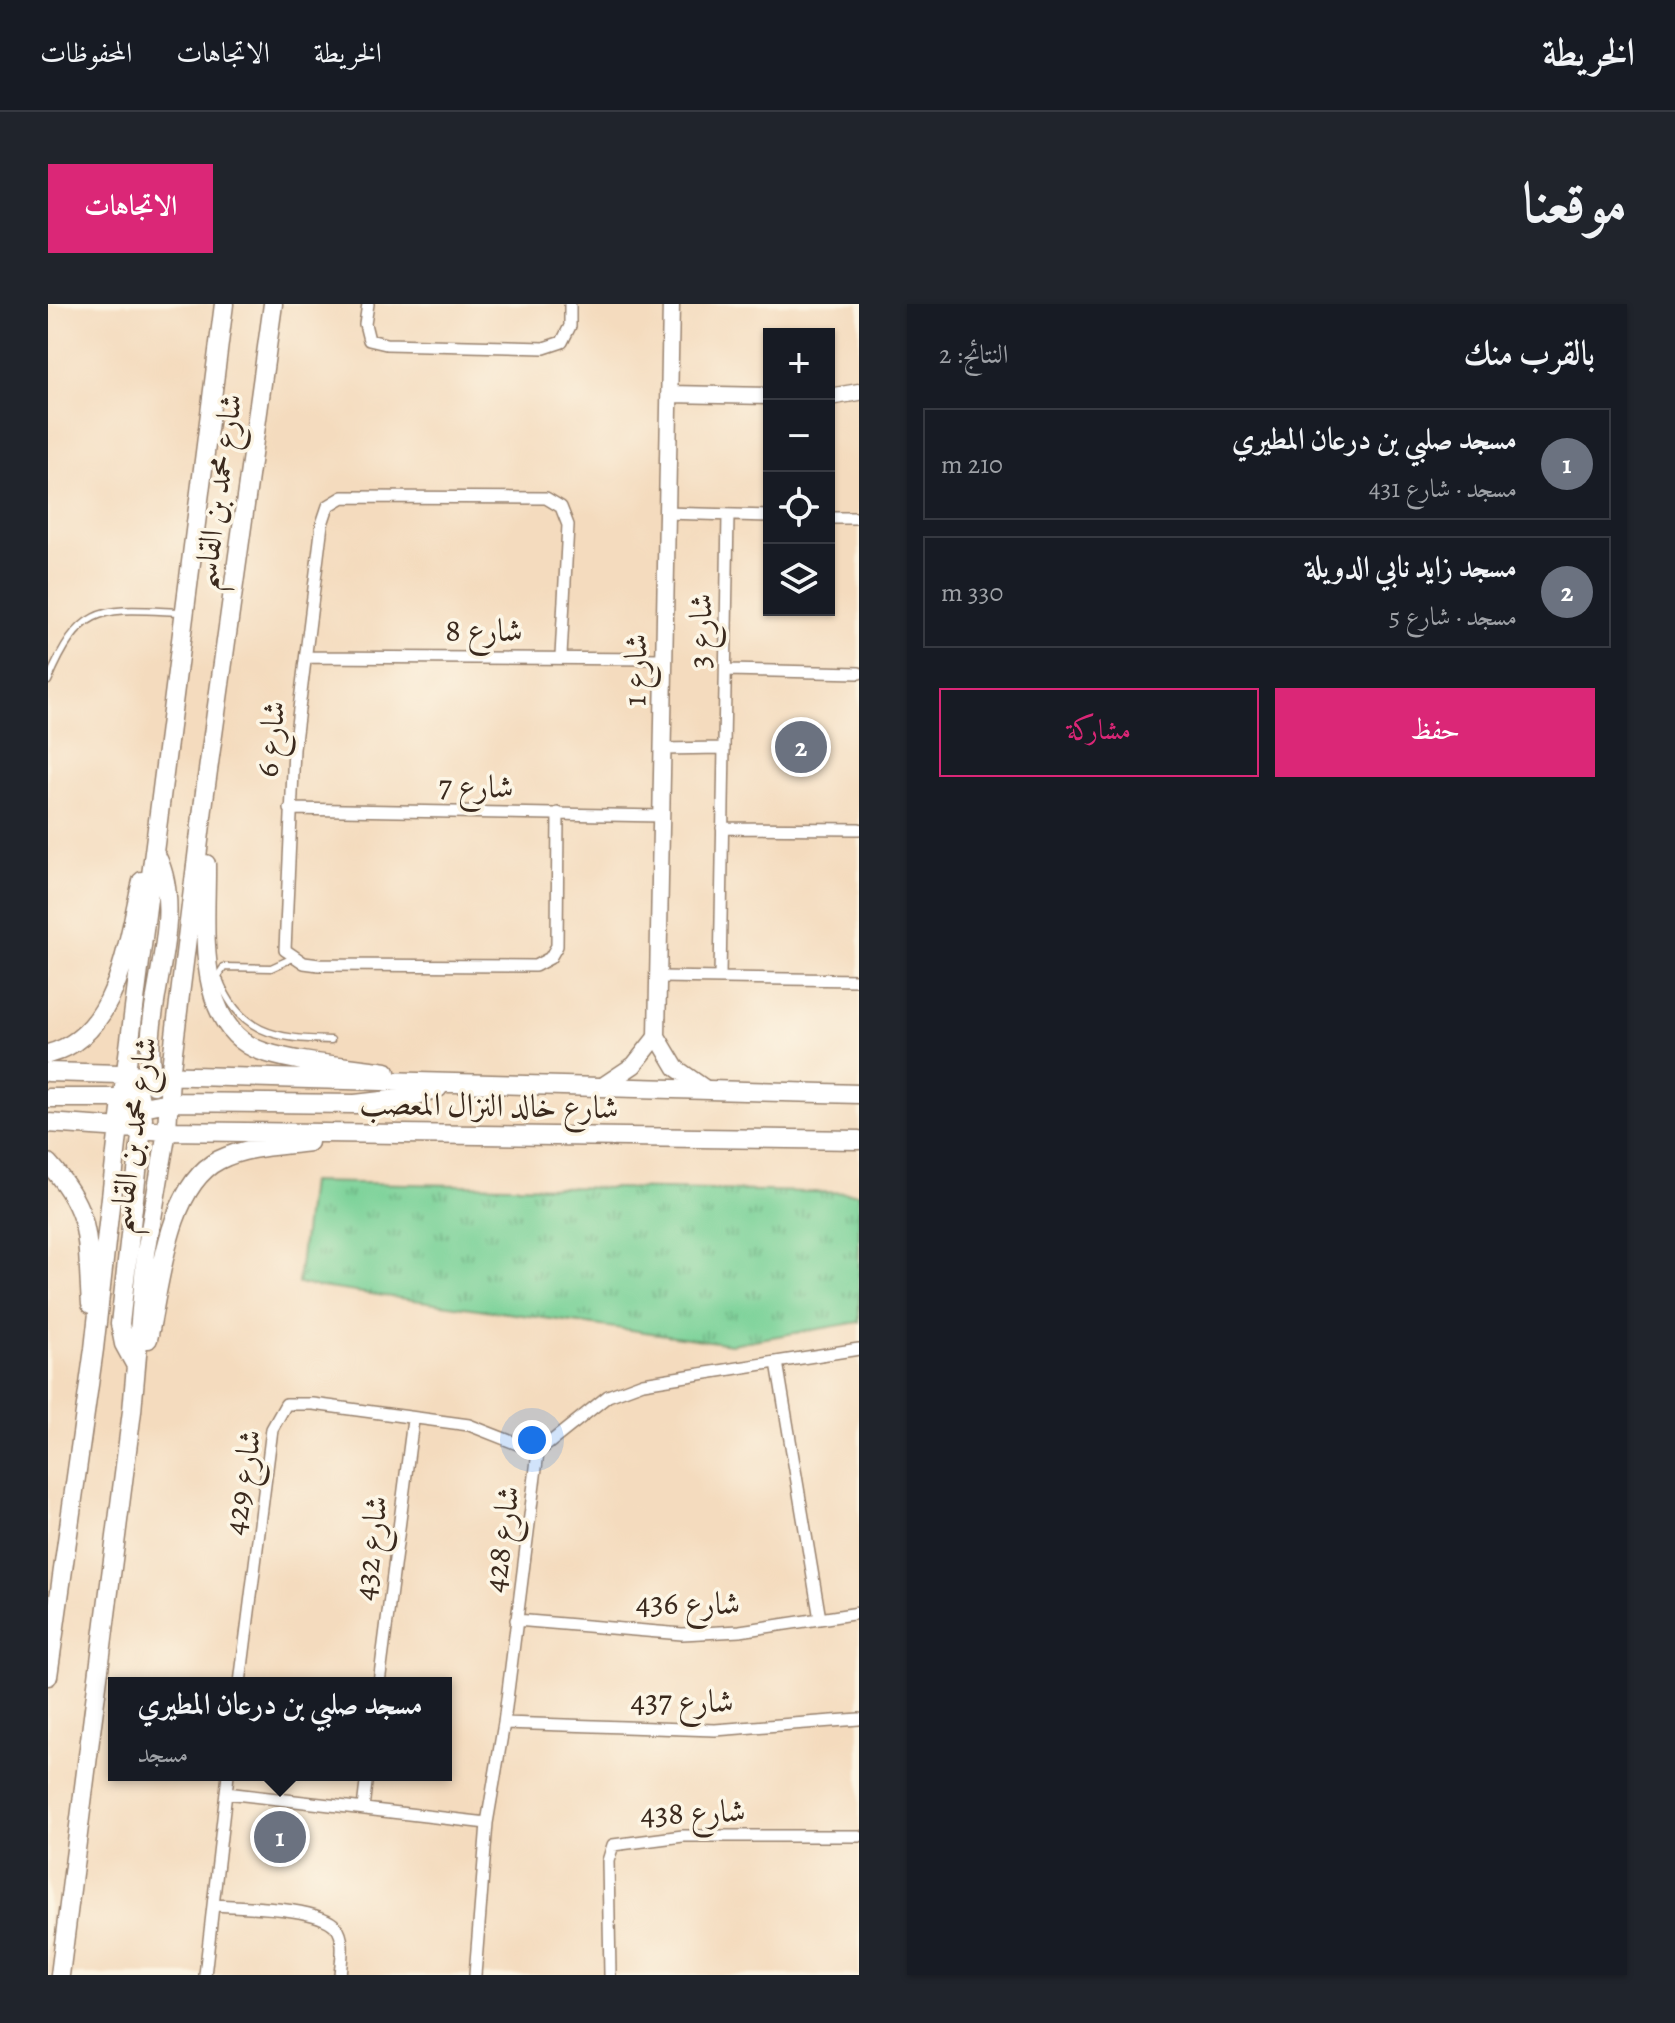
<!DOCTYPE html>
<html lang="ar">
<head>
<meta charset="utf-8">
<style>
  :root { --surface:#171b24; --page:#20242c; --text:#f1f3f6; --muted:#9ea1a6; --line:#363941; --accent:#db2777 }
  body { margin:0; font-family:Alegreya,Amiri,serif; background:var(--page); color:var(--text); direction:rtl }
  .controls { position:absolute; right:24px; top:24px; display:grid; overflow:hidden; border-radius:0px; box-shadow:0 2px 6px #0004 }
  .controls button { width:72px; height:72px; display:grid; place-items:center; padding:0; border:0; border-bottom:2px solid var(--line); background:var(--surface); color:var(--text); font:40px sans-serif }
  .you { position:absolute; left:484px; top:1136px; width:28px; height:28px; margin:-20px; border:6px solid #fff; border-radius:50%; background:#1a73e8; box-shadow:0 0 0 12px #1a73e833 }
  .badge { display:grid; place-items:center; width:52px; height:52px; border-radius:50%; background:var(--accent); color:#fff; font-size:26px; font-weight:700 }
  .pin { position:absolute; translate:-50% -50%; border:4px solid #fff; box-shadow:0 2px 8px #0006 }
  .popup { position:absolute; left:60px; top:1373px; width:344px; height:104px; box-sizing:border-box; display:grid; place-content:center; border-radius:0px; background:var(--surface); filter:drop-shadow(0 2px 6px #0005); font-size:26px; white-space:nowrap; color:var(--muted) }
  .popup b { font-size:30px; color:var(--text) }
  .popup::after { content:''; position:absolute; left:50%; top:100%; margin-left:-16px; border:16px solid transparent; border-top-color:var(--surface) }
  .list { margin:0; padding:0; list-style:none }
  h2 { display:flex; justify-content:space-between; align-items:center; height:104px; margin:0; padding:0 32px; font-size:34px }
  h2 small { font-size:26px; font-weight:400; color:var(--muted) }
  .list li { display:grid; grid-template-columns:52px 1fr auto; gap:24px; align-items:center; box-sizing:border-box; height:112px; margin:0 16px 16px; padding:0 16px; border:2px solid var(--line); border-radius:0px }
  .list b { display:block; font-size:30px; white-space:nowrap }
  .list p { margin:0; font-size:26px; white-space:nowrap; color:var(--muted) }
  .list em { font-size:26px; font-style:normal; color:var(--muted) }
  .actions { display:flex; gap:16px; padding:24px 32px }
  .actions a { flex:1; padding:18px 0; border:2px solid var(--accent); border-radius:0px; text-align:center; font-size:28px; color:var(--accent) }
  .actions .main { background:var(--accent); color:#fff }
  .icon { flex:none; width:44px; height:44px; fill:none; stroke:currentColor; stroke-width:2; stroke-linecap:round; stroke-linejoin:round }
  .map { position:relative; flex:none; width:811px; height:1671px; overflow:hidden; direction:ltr; border-radius:0px }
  header { display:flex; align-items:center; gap:48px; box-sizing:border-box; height:112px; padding:0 40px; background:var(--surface); border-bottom:2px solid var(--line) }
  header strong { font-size:38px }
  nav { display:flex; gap:44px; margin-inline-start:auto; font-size:28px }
  .intro { display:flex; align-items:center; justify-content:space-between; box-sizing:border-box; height:192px; padding:0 48px }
  h1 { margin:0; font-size:56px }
  .button { padding:20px 36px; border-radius:0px; background:var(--accent); color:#fff; font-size:28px; font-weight:700 }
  main { display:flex; gap:48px; padding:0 48px }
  aside { flex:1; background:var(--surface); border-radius:0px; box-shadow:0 2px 6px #0004 }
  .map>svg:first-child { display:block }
  .park { fill:url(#park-tufts); stroke:#5a7e5a; stroke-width:2 }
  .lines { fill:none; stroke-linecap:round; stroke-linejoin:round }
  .lane-casing { stroke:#98826e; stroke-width:9 }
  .street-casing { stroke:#98826e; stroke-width:14 }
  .secondary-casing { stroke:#98826e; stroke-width:19 }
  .primary-casing { stroke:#98826e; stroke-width:21 }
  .lane { stroke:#fff; stroke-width:6 }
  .street { stroke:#fff; stroke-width:11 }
  .secondary { stroke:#fff; stroke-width:16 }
  .primary { stroke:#fff; stroke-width:18 }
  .labels { text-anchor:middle; stroke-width:7; stroke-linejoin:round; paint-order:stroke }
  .street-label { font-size:32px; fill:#3b2a1e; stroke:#fcf5e5 }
</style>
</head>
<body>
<header>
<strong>الخريطة</strong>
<nav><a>الخريطة</a><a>الاتجاهات</a><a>المحفوظات</a></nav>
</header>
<div class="intro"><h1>موقعنا</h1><a class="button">الاتجاهات</a></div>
<main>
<aside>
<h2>بالقرب منك<small>النتائج: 2</small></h2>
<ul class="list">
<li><span class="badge" style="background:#6b7280">1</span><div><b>مسجد صلبي بن درعان المطيري</b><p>مسجد · شارع 431</p></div><em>210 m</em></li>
<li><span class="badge" style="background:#6b7280">2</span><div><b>مسجد زايد نابي الدويلة</b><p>مسجد · شارع 5</p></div><em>330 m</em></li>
</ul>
<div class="actions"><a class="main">حفظ</a><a>مشاركة</a></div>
</aside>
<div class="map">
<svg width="811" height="1671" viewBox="0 0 811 1671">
  <defs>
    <pattern id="park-tufts" width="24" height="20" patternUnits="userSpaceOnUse" patternTransform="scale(2)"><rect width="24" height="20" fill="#78d197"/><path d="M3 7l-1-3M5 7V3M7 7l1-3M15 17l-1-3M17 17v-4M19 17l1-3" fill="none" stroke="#64aa7b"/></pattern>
  </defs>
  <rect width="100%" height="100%" fill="#fcf5e5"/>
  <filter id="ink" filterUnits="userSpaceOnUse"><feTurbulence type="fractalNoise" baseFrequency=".0125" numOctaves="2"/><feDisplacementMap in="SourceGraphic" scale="16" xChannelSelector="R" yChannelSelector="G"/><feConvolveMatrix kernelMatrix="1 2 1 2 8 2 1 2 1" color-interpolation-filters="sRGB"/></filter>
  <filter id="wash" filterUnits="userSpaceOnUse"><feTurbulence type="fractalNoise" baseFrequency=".006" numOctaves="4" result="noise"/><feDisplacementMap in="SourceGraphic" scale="32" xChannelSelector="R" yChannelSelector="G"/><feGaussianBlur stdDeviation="1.8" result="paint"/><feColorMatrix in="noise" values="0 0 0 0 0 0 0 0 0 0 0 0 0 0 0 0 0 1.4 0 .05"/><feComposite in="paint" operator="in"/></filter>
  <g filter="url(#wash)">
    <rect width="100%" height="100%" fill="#f4dbbe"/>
    <path class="park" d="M262,878L811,889V1018L683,1040L250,980Z"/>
  </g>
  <g filter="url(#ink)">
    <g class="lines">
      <g class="lane-casing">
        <path id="lane" d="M0,377C34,297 55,305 134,308
          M245,654L223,664L176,663L170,672C190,729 227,735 283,736"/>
      </g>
      <g class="street-casing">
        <path id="street" d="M320,0L317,20L321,36L338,40L496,44L514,38L522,22V0
          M617,209L721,212
          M781,214H811
          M258,353L614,355
          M678,366L811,369
          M614,445L674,444
          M242,505L613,512
          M510,509L509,642L502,654L487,662L271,661L256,659L237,646L246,445L274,220L280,202L295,193L498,194L513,203L520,221L513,352
          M674,524L811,525
          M611,673L811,676
          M672,673L680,211
          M729,1058L772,1315
          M468,1316L634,1330L692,1327L811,1309
          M192,1379L224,1125L238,1100H265L421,1121L490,1148
          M331,1379L365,1116
          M456,1419L667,1426L811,1415
          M178,1489L439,1519
          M315,1504L319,1471
          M168,1601C195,1603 271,1603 288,1623C298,1635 293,1657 292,1671
          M157,1671L180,1471
          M427,1671L439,1519L456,1419L490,1148L560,1092L595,1079L811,1045
          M562,1671L560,1557L565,1541L635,1532H811"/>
      </g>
      <g class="secondary-casing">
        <path id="secondary" d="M623,0L609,732L628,764L658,785
          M622,90L721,92
          M781,93L811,88
          M556,781L586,761L609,732"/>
      </g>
      <g class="primary-casing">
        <path id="primary" d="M158,560C159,618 144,725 216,748C254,760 299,762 338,768
          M0,750C72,731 78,639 94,577
          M0,768L811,790
          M79,770L90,786L95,814L72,1020L76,1040L88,1062
          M106,781C88,710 141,619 109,553
          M0,794H86
          M0,819L119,827L811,836
          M71,822L89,804L121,798L307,800L360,794L390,784
          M0,859C46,910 38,935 43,1000
          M100,1035C112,983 119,882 171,856C199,842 231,842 261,838
          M0,1372L46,1045L71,822L176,0
          M12,1671L84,1107L98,949L119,827L122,772L157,488L225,0"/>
      </g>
      <use href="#lane" class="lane"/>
      <use href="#street" class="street"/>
      <use href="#secondary" class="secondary"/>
      <use href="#primary" class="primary"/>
    </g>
  </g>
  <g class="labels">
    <g class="street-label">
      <text transform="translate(169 188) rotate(-82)" y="11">شارع محمد بن القاسم</text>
      <text x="436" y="337">شارع 8</text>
      <text transform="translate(652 327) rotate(-89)" y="11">شارع 3</text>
      <text transform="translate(587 366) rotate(-89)" y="11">شارع 1</text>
      <text transform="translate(222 435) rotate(-84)" y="11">شارع 6</text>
      <text transform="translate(428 482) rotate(1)" y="11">شارع 7</text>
      <text transform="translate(441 801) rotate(1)" y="11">شارع خالد النزال المعصب</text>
      <text transform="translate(84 831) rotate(-82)" y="11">شارع محمد بن القاسم</text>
      <text transform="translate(194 1178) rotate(-81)" y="11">شارع 429</text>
      <text transform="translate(453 1235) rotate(-82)" y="11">شارع 428</text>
      <text transform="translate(322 1244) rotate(-83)" y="11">شارع 432</text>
      <text x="640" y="1310">شارع 436</text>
      <text x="634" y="1408">شارع 437</text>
      <text transform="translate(645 1508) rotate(-2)" y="11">شارع 438</text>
    </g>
  </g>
</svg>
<div class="controls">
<button>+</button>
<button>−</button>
<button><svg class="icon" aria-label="locate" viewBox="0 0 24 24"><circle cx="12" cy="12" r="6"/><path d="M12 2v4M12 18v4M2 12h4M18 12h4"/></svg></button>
<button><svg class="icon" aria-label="layers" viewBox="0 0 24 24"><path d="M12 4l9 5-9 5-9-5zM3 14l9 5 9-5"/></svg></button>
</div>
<div class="you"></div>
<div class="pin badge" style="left:232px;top:1533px;background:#6b7280">1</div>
<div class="popup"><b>مسجد صلبي بن درعان المطيري</b>مسجد</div>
<div class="pin badge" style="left:753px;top:443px;background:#6b7280">2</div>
</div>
</main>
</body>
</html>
